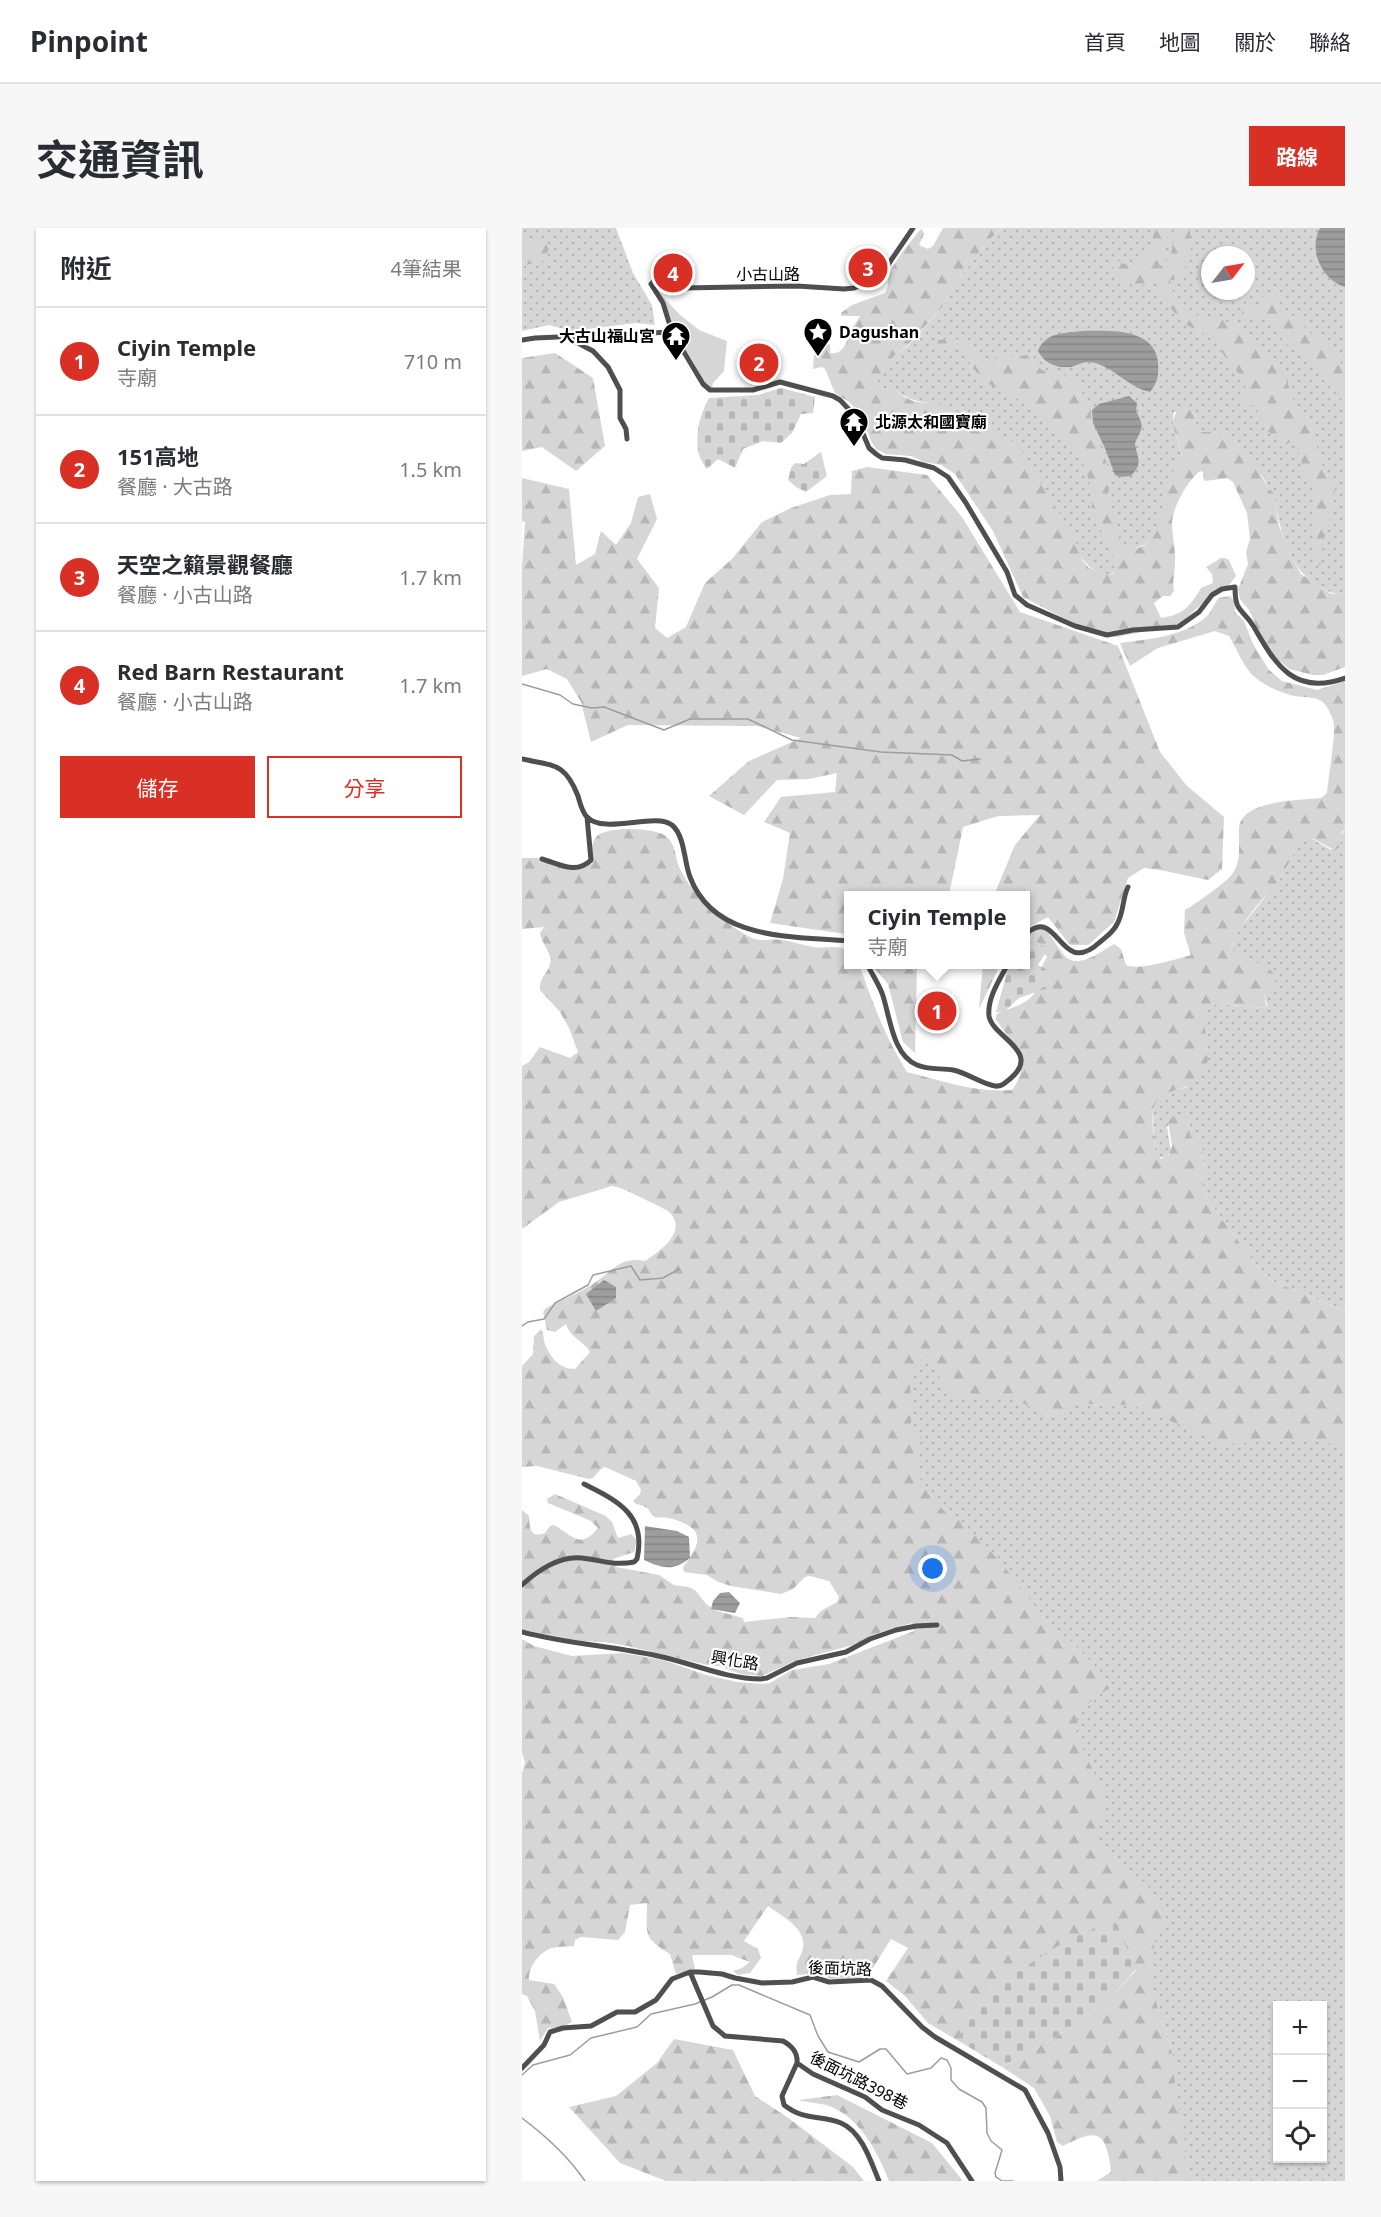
<!DOCTYPE html>
<html lang="zh-TW">
<head>
<meta charset="utf-8">
<style>
  :root { --surface:#fff; --page:#f7f7f7; --text:#2b2b33; --muted:#7c7c81; --line:#e1e1e2; --accent:#d93025 }
  body { margin:0; font-family:"Noto Sans","Noto Sans TC",sans-serif; background:var(--page); color:var(--text) }
  .controls { position:absolute; right:18px; bottom:18px; display:grid; overflow:hidden; border-radius:0px; box-shadow:0 2px 4px #0004 }
  .controls button { width:54px; height:54px; display:grid; place-items:center; padding:0; border:0; border-bottom:2px solid var(--line); background:var(--surface); color:var(--text); font:30px sans-serif }
  .compass { position:absolute; left:679px; top:18px; width:54px; height:54px; border-radius:50%; background:var(--surface); box-shadow:0 2px 4px #0004; rotate:59deg }
  .you { position:absolute; left:411px; top:1341px; width:21px; height:21px; margin:-15px; border:4px solid #fff; border-radius:50%; background:#1a73e8; box-shadow:0 0 0 9px #1a73e833 }
  .badge { display:grid; place-items:center; width:39px; height:39px; border-radius:50%; background:var(--accent); color:#fff; font-size:20px; font-weight:700 }
  .pin { position:absolute; translate:-50% -50%; border:3px solid #fff; box-shadow:0 2px 6px #0006 }
  .popup { position:absolute; left:322px; top:663px; width:186px; height:78px; box-sizing:border-box; display:grid; place-content:center; border-radius:0px; background:var(--surface); filter:drop-shadow(0 2px 4px #0005); font-size:20px; white-space:nowrap; color:var(--muted) }
  .popup b { font-size:22px; color:var(--text) }
  .popup::after { content:''; position:absolute; left:50%; top:100%; margin-left:-12px; border:12px solid transparent; border-top-color:var(--surface) }
  .list { margin:0; padding:0; list-style:none }
  h2 { display:flex; justify-content:space-between; align-items:center; height:78px; margin:0; padding:0 24px; font-size:26px }
  h2 small { font-size:20px; font-weight:400; color:var(--muted) }
  .list li { display:grid; grid-template-columns:39px 1fr auto; gap:18px; align-items:center; box-sizing:border-box; height:108px; padding:0 24px; border-top:2px solid var(--line) }
  .list b { display:block; font-size:22px; white-space:nowrap }
  .list p { margin:0; font-size:20px; white-space:nowrap; color:var(--muted) }
  .list em { font-size:20px; font-style:normal; color:var(--muted) }
  .actions { display:flex; gap:12px; padding:18px 24px }
  .actions a { flex:1; padding:14px 0; border:2px solid var(--accent); border-radius:0px; text-align:center; font-size:21px; color:var(--accent) }
  .actions .main { background:var(--accent); color:#fff }
  .icon { flex:none; width:33px; height:33px; fill:none; stroke:currentColor; stroke-width:2; stroke-linecap:round; stroke-linejoin:round }
  .map { position:relative; flex:none; width:823px; height:1953px; overflow:hidden; border-radius:0px }
  header { display:flex; align-items:center; gap:36px; box-sizing:border-box; height:84px; padding:0 30px; background:var(--surface); border-bottom:2px solid var(--line) }
  header strong { font-size:28px }
  nav { display:flex; gap:33px; margin-inline-start:auto; font-size:21px }
  .intro { display:flex; align-items:center; justify-content:space-between; box-sizing:border-box; height:144px; padding:0 36px }
  h1 { margin:0; font-size:42px }
  .button { padding:15px 27px; border-radius:0px; background:var(--accent); color:#fff; font-size:21px; font-weight:700 }
  main { display:flex; gap:36px; padding:0 36px }
  aside { flex:1; background:var(--surface); border-radius:0px; box-shadow:0 2px 4px #0004 }
  .map>svg:first-child { display:block }
  .grass { fill:url(#grass-dots); fill-rule:evenodd }
  .forest { fill:url(#forest-firs) }
  .cemetery { fill:url(#cemetery-stones) }
  .green { fill:#d6d6d6 }
  .water { fill:url(#water-rules) }
  .lines { fill:none; stroke-linecap:round; stroke-linejoin:round }
  .stream { stroke:#9d9d9d; stroke-width:1.5 }
  .minor { stroke:#4f4f4f; stroke-width:5 }
  .labels { text-anchor:middle; stroke-width:4.5; stroke-linejoin:round; paint-order:stroke }
  .street-label { font-size:16px; fill:#000; stroke:#fff }
  .poi-label { font-size:16px; font-weight:bold; fill:#000; stroke:#fff; text-anchor:start }
</style>
</head>
<body>
<header>
<strong>Pinpoint</strong>
<nav><a>首頁</a><a>地圖</a><a>關於</a><a>聯絡</a></nav>
</header>
<div class="intro"><h1>交通資訊</h1><a class="button">路線</a></div>
<main>
<aside>
<h2>附近<small>4筆結果</small></h2>
<ul class="list">
<li><span class="badge">1</span><div><b>Ciyin Temple</b><p>寺廟</p></div><em>710 m</em></li>
<li><span class="badge">2</span><div><b>151高地</b><p>餐廳 · 大古路</p></div><em>1.5 km</em></li>
<li><span class="badge">3</span><div><b>天空之籟景觀餐廳</b><p>餐廳 · 小古山路</p></div><em>1.7 km</em></li>
<li><span class="badge">4</span><div><b>Red Barn Restaurant</b><p>餐廳 · 小古山路</p></div><em>1.7 km</em></li>
</ul>
<div class="actions"><a class="main">儲存</a><a>分享</a></div>
</aside>
<div class="map">
<svg width="823" height="1953" viewBox="0 0 823 1953">
  <defs>
    <pattern id="grass-dots" width="8" height="8" patternUnits="userSpaceOnUse" patternTransform="scale(1.5)"><rect width="8" height="8" fill="#d6d6d6"/><path d="M2 2h.1M6 6h.1" fill="none" stroke="#b6b6b6" stroke-width="1.8" stroke-linecap="round"/></pattern>
    <pattern id="forest-firs" width="22" height="20" patternUnits="userSpaceOnUse" patternTransform="scale(1.5)"><rect width="22" height="20" fill="#d6d6d6"/><path d="M5 1l3.5 6h-7zM16 11l3.5 6h-7z" fill="#b6b6b6"/></pattern>
    <pattern id="cemetery-stones" width="16" height="16" patternUnits="userSpaceOnUse" patternTransform="scale(1.5)"><rect width="16" height="16" fill="#d6d6d6"/><path d="M2 7V4a2 2 0 0 1 4 0v3zM10 15v-3a2 2 0 0 1 4 0v3z" fill="#b6b6b6"/></pattern>
    <pattern id="water-rules" width="6" height="5" patternUnits="userSpaceOnUse" patternTransform="scale(1.5)"><rect width="6" height="5" fill="#9d9d9d"/><path d="M0 2.5h6" fill="none" stroke="#858585"/></pattern>
  </defs>
  <rect width="100%" height="100%" fill="#fff"/>
  <path class="grass" d="M0,0H94L111,45L130,77L133,97L114,95L49,103L27,97L0,103Z
    M480,0H823V365C811,367 807,364 797,358C765,341 757,298 752,265L746,260L741,248L693,204H679L675,201L672,184H652C648,200 659,214 660,231C639,256 647,278 635,304C628,318 618,316 610,323C602,331 597,341 588,347C568,344 558,332 553,312L410,175C395,174 383,171 372,160L362,161L354,152L362,139L373,127L387,117L423,76L432,57L467,12ZM688,27H724V63H688Z
    M823,602V1083L751,1053L740,1045L684,969L680,956L682,943L680,918L669,911L666,894L645,898L649,923L644,930L635,929L633,925C633,914 628,881 634,872C641,864 657,862 665,859L682,801V787L686,779L694,776L746,780L742,765L753,752L712,724L709,720L715,704L747,664L754,658L780,610H789L809,622Z
    M398,1104L593,1156L823,1200V1953H668L650,1878L651,1826L625,1748L571,1625L392,1264L383,1169ZM756,1778H800V1930H756Z"/>
  <path class="forest" d="M421,0H480L467,12L432,57L423,76L386,117L373,127L362,139L355,152L362,161L372,160C378,166 387,173 396,174C401,175 406,174 411,175C433,180 483,204 499,221L553,312L561,333L567,340L588,347L592,345L590,317L571,292L569,263L564,241L550,216L505,176L465,155L449,138L439,121C429,116 424,125 414,123L412,119L416,112C451,107 446,121 471,135L474,126L492,129L505,127L520,142L543,147L553,155L569,177V190L588,245L586,270L597,307L601,315L612,321C643,314 637,283 644,259C647,249 653,239 660,230C659,206 639,195 663,176H667L672,184L675,201L679,204H693L713,212L732,233L746,260L752,265L757,298L767,324L779,346L809,366L823,365V439L801,447H791L767,441L753,429L739,409L727,382L718,371L716,361L726,336L724,324L728,311L725,285L711,254L705,250L683,253L681,250V244L678,243C665,253 650,280 650,296C650,309 654,322 653,334C653,344 650,353 652,363L648,368H641L632,375L639,390C662,387 668,378 679,360L691,355L690,346L684,339L699,330H703L707,332L714,348L705,360L686,370L658,396L595,409L574,407L501,369L471,303L433,246L419,237L402,234L389,228L364,226L354,221L348,211L340,187L327,174L313,165L303,141L300,139L291,141L292,127L297,124L299,118L305,115L308,117V125C321,127 324,116 327,106C329,100 335,94 338,88H319V85L330,77L363,65L366,57C363,42 388,15 397,3L400,1L402,6L397,17L406,21L411,18Z
    M627,0H646C647,20 634,71 606,55C599,51 594,43 589,37L592,33H597L602,36C619,34 640,17 627,0Z
    M652,0H668L669,26L662,43L648,53L652,68L664,82L681,90L701,92L718,99L735,116L765,153L773,177L789,198L795,211L800,236L813,259L811,282L801,314L798,338L790,327L793,323V265L789,251L782,243L774,216L769,214L759,219L755,210L744,202L733,178L723,176L720,172L724,156L723,152L709,137L692,113L683,106L662,96L638,67L636,51L650,22Z
    M18,12L28,18L22,33L3,37L0,42V14Z
    M750,66L755,69L763,84L776,90L785,102L803,116L818,134L823,143V177L818,169L802,153L789,134L766,118L744,91L728,86L727,94H722L719,89L722,76L727,74L739,79L741,67Z
    M33,125L71,150L83,218L54,243L20,219L0,223V130Z
    M345,239L405,247L440,289L498,384L596,418L638,524L664,557L702,589L700,641L686,652L638,642L622,640L606,650L592,694L566,717H548L526,689L504,701V668L472,667L493,617L518,587L476,588L441,599L427,667L326,668V708L324,706L248,695L261,651L268,605L242,594L259,569L313,564L315,545L287,551L255,552L222,587L187,568L227,533L279,510L235,498L106,497L69,514L59,474L45,451L25,441L0,448V339L3,294L0,293V250L47,261L54,337L73,326L79,303L94,317L109,295L116,269L128,266L135,291L115,331L137,360L133,400L145,410L164,399L183,355L210,331L240,294L269,280L308,267L329,266L330,243Z
    M708,368L712,373L713,384L722,393L731,416L747,442L760,453L795,462L817,455L823,451V602L820,604L818,619L812,622L790,610L780,611L754,658C740,669 713,703 709,720C721,735 745,732 753,748L752,756L742,765L744,777L747,780L694,776L686,779C676,799 692,822 683,843C674,865 637,858 632,879C628,892 633,911 633,925L639,931L647,927L650,918L646,893L653,887L662,886L666,894L669,911L680,917L682,943L680,956L684,969L740,1045L751,1053L823,1083V1217L780,1212L696,1216L676,1204L607,1176L583,1179L560,1174L537,1187L523,1191C510,1181 498,1170 481,1168C476,1167 472,1170 467,1170C459,1170 453,1165 446,1174C428,1167 416,1151 410,1133L406,1131L397,1132L388,1148L389,1199L400,1209L395,1227L399,1253L406,1265L424,1285L438,1293L477,1332L526,1395L549,1413L579,1444L587,1460L556,1483L554,1507L580,1561V1589L576,1601L578,1615L587,1631L602,1637L625,1657L639,1677L642,1692L632,1715V1735L628,1755L652,1830L653,1859L662,1903L664,1932L672,1953H575L589,1944C584,1902 576,1900 541,1918L535,1914L528,1888L512,1860L480,1839L549,1800L587,1772L614,1742L468,1761L435,1812L406,1795L383,1768L364,1753L386,1720L369,1711L346,1748C329,1750 312,1756 297,1745L275,1747C273,1730 278,1734 281,1720C285,1700 259,1688 246,1678L222,1713L236,1721L239,1730L228,1745L216,1747L211,1743L220,1740L228,1734L209,1727H170L173,1741L154,1746L148,1726C120,1709 125,1706 125,1675L108,1677L103,1704L96,1712L59,1709L53,1712L52,1718C45,1719 34,1718 27,1721C15,1727 6,1740 7,1752L32,1756L41,1769L50,1794L41,1799L26,1800L18,1813L13,1783L5,1768L0,1766V1545L3,1534L0,1525V1411L12,1418L50,1428L101,1425L141,1432L184,1447L215,1454L242,1456L248,1455L270,1442L307,1436L392,1403L390,1395L359,1404L331,1417L275,1432L240,1448L219,1446L197,1438L185,1437L106,1418L82,1414L60,1413L0,1402V1282L7,1288C8,1299 7,1311 23,1305L28,1298L32,1297C51,1308 58,1322 76,1300L69,1293L26,1275L25,1271L33,1266L84,1288L90,1294L96,1310L109,1306L115,1312L112,1324L91,1331L94,1339L137,1347L152,1357L166,1359L173,1362L184,1376L195,1383L221,1390L222,1394L268,1389L293,1390L299,1383L315,1374L317,1369L307,1353L288,1348L283,1349L271,1361L259,1366L209,1358L196,1354L185,1347L162,1344L161,1339C182,1313 182,1299 147,1290C143,1289 136,1290 133,1289C125,1284 130,1279 114,1276L111,1273L118,1266L119,1262L114,1253L83,1239L79,1241L71,1250L67,1251L15,1238L0,1239V1138L11,1126L12,1108L19,1101C22,1106 21,1110 23,1116C29,1130 37,1141 53,1141L68,1124C62,1113 49,1111 44,1096L33,1104L25,1102L21,1084L24,1080C38,1073 52,1067 66,1059C87,1048 96,1027 123,1033C136,1024 165,1005 149,986C143,980 132,976 124,972C113,967 102,960 90,958L37,974L0,1001V838L7,834L18,819L48,830L56,824L47,800L38,784L18,762C18,747 25,747 28,736C31,726 19,715 18,705L22,699L0,701V630H16L47,642L64,638C71,628 68,615 75,608C85,598 135,599 145,609C154,617 153,629 157,639C170,667 201,695 228,709C240,715 248,710 259,712C270,713 280,717 291,719C303,721 316,716 326,723V736L337,737L338,739C351,776 364,811 385,844C420,853 454,865 490,862C511,834 491,816 474,792V787L478,784C493,779 512,774 516,757C518,746 519,738 525,729L506,706L516,700H523C530,709 535,719 543,728C556,742 580,723 592,716L599,721L604,737C618,743 654,731 669,727L662,705L663,682C672,677 706,653 711,645C720,631 716,616 717,600C719,572 779,572 799,570L805,565C806,551 815,501 811,492C802,466 793,471 772,468C760,466 744,458 734,450C722,441 715,421 707,408L693,403L636,420L608,438L598,415C628,411 660,409 684,389C689,385 692,375 697,370Z
    M350,737H395L393,825L381,814L366,756Z
    M461,737H478L457,781Z
    M152,1811L211,1822L233,1868L265,1889L331,1939L342,1953H144L98,1935L47,1879L94,1868L135,1835Z
    M315,1867L410,1915L441,1953H367C357,1927 340,1894 314,1881C304,1875 288,1875 276,1872Z"/>
  <path class="cemetery" d="M259,160L293,169L291,185L279,186L270,205L259,215L241,213L221,221L213,240L196,231L185,241C168,222 176,190 187,170L236,167Z
    M299,224L305,248L284,264L274,259L266,252L269,240L273,235L282,236Z
    M507,709L526,721L516,737L529,744L526,760L497,770L483,783L474,784L486,741L489,737L504,736V714Z
    M593,1692L614,1741L587,1772L549,1800L480,1839L435,1812L468,1761L547,1711Z"/>
  <path class="green" d="M138,65L157,86L177,102L205,113L202,143L191,155L190,160L182,154L168,128L151,104L148,88Z"/>
  <path class="water" d="M798,0H823V59C800,52 786,22 798,0Z
    M561,103C586,103 632,99 636,134C637,146 636,154 628,164C604,159 589,135 566,134C560,134 554,138 548,139C534,140 522,135 516,123C523,104 543,105 561,103Z
    M607,168L615,175L614,183C623,200 620,199 613,215C615,232 622,233 609,248L598,249L593,247L583,220L571,195L570,182L577,176Z
    M82,1052L94,1059V1070L74,1083L64,1066Z
    M123,1298L155,1303L167,1309L168,1330C151,1344 140,1340 122,1332Z
    M207,1364L218,1375L213,1385L189,1381L191,1373L198,1365Z"/>
  <g class="lines">
    <path class="stream" d="M0,456L38,467L51,476L70,480L82,479L142,502L168,491H226L270,512L359,524L430,527L440,533L458,531
      M0,1098L6,1094L22,1091L33,1075L66,1057L71,1047L109,1038L118,1052L141,1050L157,1041
      M0,1847L11,1837L48,1827L69,1810L115,1799L129,1786L173,1776L190,1769L210,1757H217L288,1787L296,1808L306,1824L337,1834L358,1821H364L385,1846L409,1840L419,1830L425,1832L429,1840V1852L437,1861L460,1874L464,1880L465,1905L469,1913L480,1922L473,1945L474,1949L480,1953H491
      M0,1890C24,1908 46,1928 63,1953"/>
    <path class="minor" d="M150,104L141,75L129,56L133,52L149,59L161,60L275,58L322,61L332,60L350,53L359,47L391,0
      M46,110L71,123L86,139L98,162V190L104,201L105,211
      M0,112L13,110L150,104L181,156L188,162H231L258,154L311,168L318,172L334,189L347,220L354,226L360,230L383,232L412,240L426,249L444,275L485,344L493,367L505,377L553,398L585,407L611,402L656,399L677,384L690,367L700,361L713,359C713,386 720,379 732,399C754,438 773,468 823,450
      M0,531C33,538 43,535 56,568C58,575 60,584 65,589C82,607 133,584 150,597C163,608 162,634 168,649C192,713 269,708 326,713
      M20,631C38,636 54,647 69,632L65,589
      M504,706C537,676 537,752 578,714C584,709 590,705 594,698C602,686 600,671 606,659
      M345,736C350,746 356,755 360,765C368,787 370,827 395,837C406,842 419,840 431,842C446,845 459,856 473,858C480,859 484,854 489,850C520,823 470,809 467,788C465,770 478,751 486,736
      M0,1357C15,1343 38,1327 60,1330C79,1332 92,1338 112,1334L115,1331C125,1287 96,1273 62,1256
      M0,1404C45,1416 91,1418 136,1428C170,1435 204,1451 239,1451L245,1450L275,1435L324,1424L348,1411L374,1402L394,1398L415,1397
      M168,1744L191,1798L203,1808L261,1813C270,1818 276,1824 275,1835L291,1846L343,1869L360,1882L397,1897L425,1915L450,1953
      M275,1835L260,1868L262,1877C284,1894 298,1886 319,1895C340,1904 349,1934 357,1953
      M0,1840L22,1817L28,1804L41,1800L69,1798L95,1784H113L134,1772L150,1751L168,1744H177L200,1746L213,1750L240,1755L270,1754L291,1749L307,1754L349,1752L360,1758L400,1799L413,1809L503,1862L526,1905L538,1939L539,1953"/>
  </g>
  <defs>
    <g id="sight-pin" transform="scale(1.5)"><path d="M0 17L-7.5 6A9.5 9.5 0 1 1 7.5 6Z" fill="#000" stroke="#fff"/><path d="M0-6L1.8-2.2L6-1.7L2.9 1.2L3.7 5.4L0 3.3L-3.7 5.4L-2.9 1.2L-6-1.7L-1.8-2.2Z" fill="#fff"/></g>
    <g id="temple-pin" transform="scale(1.5)"><path d="M0 17L-7.5 6A9.5 9.5 0 1 1 7.5 6Z" fill="#000" stroke="#fff"/><path d="M0-6L5-2H3V0L6.5 2.5H4V6H1.5V3h-3V6H-4V2.5H-6.5L-3 0V-2H-5Z" fill="#fff"/></g>
  </defs>
  <g fill-rule="evenodd">
    <use href="#sight-pin" x="296" y="104"/>
    <use href="#temple-pin" x="154" y="108"/>
    <use href="#temple-pin" x="332" y="194"/>
  </g>
  <g class="labels">
    <g class="street-label">
      <text x="246" y="52">小古山路</text>
      <text transform="translate(213 1432) rotate(9)" y="6">興化路</text>
      <text transform="translate(318 1740) rotate(2)" y="6">後面坑路</text>
      <text transform="translate(337 1852) rotate(27)" y="6">後面坑路398巷</text>
    </g>
    <g class="poi-label">
      <text x="317" y="110">Dagushan</text>
      <text x="133" y="114" text-anchor="end">大古山福山宮</text>
      <text x="353" y="200">北源太和國寶廟</text>
    </g>
  </g>
</svg>
<div class="controls">
<button>+</button>
<button>−</button>
<button><svg class="icon" aria-label="locate" viewBox="0 0 24 24"><circle cx="12" cy="12" r="6"/><path d="M12 2v4M12 18v4M2 12h4M18 12h4"/></svg></button>
</div>
<svg class="compass" viewBox="-18 -18 36 36"><path d="M0-13l5 13h-10z" fill="#e53935"/><path d="M0 13l5-13h-10z" fill="#7c7c81"/></svg>
<div class="you"></div>
<div class="pin badge" style="left:415px;top:783px">1</div>
<div class="popup"><b>Ciyin Temple</b>寺廟</div>
<div class="pin badge" style="left:237px;top:135px">2</div>
<div class="pin badge" style="left:346px;top:40px">3</div>
<div class="pin badge" style="left:151px;top:45px">4</div>
</div>
</main>
</body>
</html>
